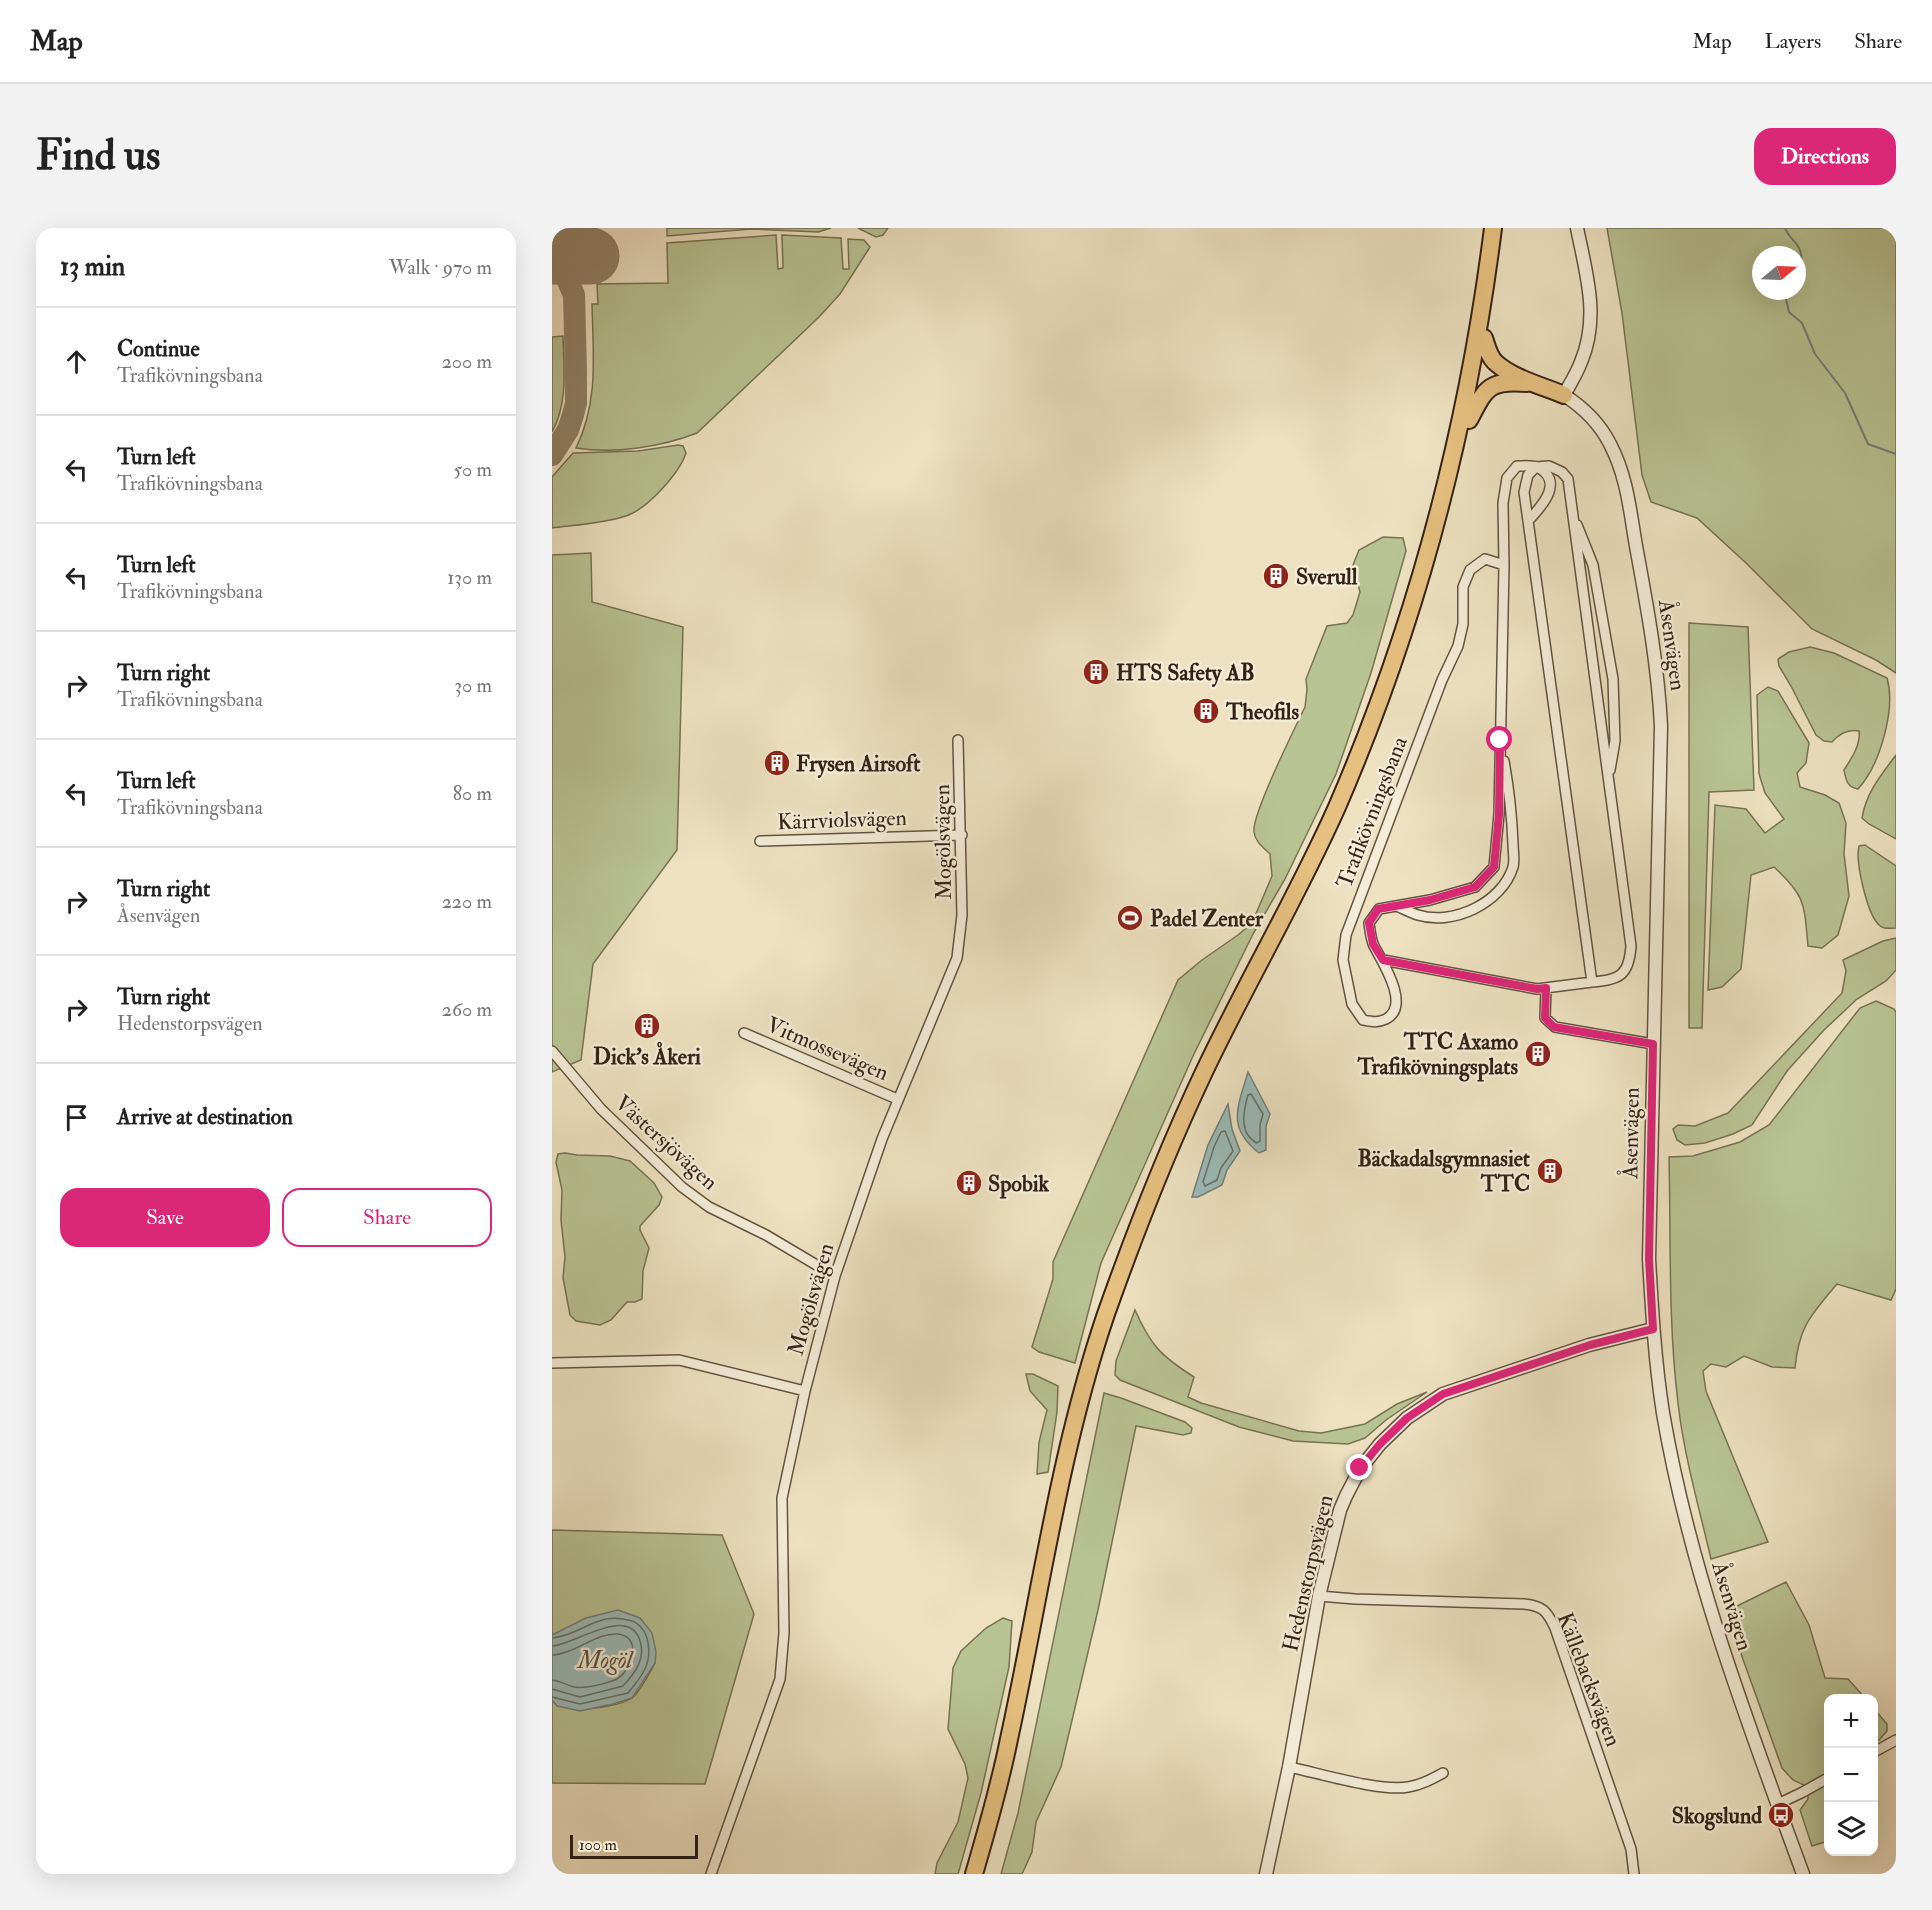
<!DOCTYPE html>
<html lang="en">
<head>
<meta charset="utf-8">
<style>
  :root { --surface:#fff; --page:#f2f2f2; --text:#222; --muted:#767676; --line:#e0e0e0; --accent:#db2777 }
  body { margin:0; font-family:"IM FELL Double Pica",serif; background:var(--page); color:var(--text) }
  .controls { position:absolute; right:18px; bottom:18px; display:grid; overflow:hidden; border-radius:12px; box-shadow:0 6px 24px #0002 }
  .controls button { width:54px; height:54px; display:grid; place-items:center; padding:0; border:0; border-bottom:2px solid var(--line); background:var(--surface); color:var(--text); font:30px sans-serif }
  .compass { position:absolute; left:1200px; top:18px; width:54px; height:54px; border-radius:50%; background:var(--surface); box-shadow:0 6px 24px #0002; rotate:71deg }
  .scale { position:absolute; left:18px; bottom:15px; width:128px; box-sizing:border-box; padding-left:6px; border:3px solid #352215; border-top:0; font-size:16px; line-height:21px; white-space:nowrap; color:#352215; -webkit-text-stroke:4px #f3ecd7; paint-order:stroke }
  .stop { position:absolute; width:18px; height:18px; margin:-14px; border:4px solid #db2777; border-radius:50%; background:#fff }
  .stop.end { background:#db2777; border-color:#fff; box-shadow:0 2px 6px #0008 }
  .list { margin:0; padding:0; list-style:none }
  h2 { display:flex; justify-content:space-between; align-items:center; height:78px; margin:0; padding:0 24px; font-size:26px }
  h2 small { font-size:20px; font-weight:400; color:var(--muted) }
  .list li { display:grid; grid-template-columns:39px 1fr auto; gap:18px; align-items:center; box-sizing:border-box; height:108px; padding:0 24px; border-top:2px solid var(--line) }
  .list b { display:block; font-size:22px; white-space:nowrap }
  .list p { margin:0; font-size:20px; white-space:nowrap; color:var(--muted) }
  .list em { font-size:20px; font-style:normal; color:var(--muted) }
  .actions { display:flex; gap:12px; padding:18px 24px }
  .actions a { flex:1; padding:14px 0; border:2px solid var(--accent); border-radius:18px; text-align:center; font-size:21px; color:var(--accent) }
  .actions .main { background:var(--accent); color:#fff }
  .icon { flex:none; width:33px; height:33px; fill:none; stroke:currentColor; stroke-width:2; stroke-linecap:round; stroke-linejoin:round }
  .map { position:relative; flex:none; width:1344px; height:1646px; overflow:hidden; border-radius:18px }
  header { display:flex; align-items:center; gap:36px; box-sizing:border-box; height:84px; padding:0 30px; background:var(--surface); border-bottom:2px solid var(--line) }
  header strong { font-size:28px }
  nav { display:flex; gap:33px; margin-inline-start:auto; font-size:21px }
  .intro { display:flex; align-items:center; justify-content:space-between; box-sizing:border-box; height:144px; padding:0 36px }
  h1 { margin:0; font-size:42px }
  .button { padding:15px 27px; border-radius:18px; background:var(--accent); color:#fff; font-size:21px; font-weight:700 }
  main { display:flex; gap:36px; padding:0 36px }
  aside { flex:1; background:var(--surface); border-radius:18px; box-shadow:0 6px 24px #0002 }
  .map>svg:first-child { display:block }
  .green { fill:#b8c393; stroke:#767254; stroke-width:1.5; fill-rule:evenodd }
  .water { fill:#9bbcbb; stroke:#727e79; stroke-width:1.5 }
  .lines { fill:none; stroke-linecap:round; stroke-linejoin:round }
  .shore { stroke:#686f68; stroke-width:1.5 }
  .stream { stroke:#727e79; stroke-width:2 }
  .taxiway { stroke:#91826b; stroke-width:22 }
  .runway { stroke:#91826b; stroke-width:57 }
  .minor-casing { stroke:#635240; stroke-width:12 }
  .tertiary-casing { stroke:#635240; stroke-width:15 }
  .trunk-casing { stroke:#352215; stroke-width:20 }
  .minor { stroke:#f3ecd7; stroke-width:9 }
  .tertiary { stroke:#f3ecd7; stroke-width:12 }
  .trunk { stroke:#e6c080; stroke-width:16 }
  .route { stroke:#db2777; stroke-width:8 }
  .labels { text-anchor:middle; stroke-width:5; stroke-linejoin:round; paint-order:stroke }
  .poi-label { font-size:22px; font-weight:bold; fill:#352215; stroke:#f3ecd7; text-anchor:start }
  .street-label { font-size:22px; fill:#352215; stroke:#f3ecd7 }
  .water-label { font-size:24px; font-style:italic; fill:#545047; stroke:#f3ecd7 }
</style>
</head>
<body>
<header>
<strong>Map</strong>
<nav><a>Map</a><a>Layers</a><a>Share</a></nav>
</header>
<div class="intro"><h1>Find us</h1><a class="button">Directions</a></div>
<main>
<aside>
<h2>13 min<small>Walk · 970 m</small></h2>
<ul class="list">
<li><svg class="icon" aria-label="ahead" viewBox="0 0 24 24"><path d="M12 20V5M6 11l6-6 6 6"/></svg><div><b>Continue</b><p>Trafikövningsbana</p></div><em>200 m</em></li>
<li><svg class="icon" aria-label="left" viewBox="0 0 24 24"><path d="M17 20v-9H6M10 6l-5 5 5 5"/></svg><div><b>Turn left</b><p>Trafikövningsbana</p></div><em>50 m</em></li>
<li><svg class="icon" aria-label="left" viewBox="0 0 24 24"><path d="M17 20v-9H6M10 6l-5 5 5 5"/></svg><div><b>Turn left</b><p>Trafikövningsbana</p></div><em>130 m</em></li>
<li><svg class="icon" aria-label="right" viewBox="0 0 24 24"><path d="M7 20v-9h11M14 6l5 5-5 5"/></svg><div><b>Turn right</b><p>Trafikövningsbana</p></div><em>30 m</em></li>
<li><svg class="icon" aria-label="left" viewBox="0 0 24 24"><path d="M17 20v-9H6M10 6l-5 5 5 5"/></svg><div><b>Turn left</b><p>Trafikövningsbana</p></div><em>80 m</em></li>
<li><svg class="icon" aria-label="right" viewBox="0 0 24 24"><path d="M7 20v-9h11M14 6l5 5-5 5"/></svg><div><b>Turn right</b><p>Åsenvägen</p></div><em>220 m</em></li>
<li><svg class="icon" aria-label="right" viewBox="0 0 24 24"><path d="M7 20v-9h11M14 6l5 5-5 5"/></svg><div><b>Turn right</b><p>Hedenstorpsvägen</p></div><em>260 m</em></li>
<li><svg class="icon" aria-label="arrive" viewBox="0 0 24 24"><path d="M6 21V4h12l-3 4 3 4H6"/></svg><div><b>Arrive at destination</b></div></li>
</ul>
<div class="actions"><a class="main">Save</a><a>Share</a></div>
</aside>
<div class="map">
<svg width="1344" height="1646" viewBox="0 0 1344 1646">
  <rect width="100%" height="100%" fill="#ede1c1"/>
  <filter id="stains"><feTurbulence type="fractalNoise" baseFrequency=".00333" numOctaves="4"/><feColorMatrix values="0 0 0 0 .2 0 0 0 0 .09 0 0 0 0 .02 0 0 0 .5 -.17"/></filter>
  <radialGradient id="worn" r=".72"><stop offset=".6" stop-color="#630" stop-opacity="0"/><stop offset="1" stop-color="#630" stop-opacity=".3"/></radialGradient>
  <path class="green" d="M115,0H279L266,4L199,1L115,8Z
    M306,0H336L331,7L324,9Z
    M1055,0H1344V445L1324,432L1260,401L1194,335L1145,290L1099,274L1090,247L1070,85ZM1209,27H1245V63H1209Z
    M224,7L226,41L231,40L230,7L289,10L291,41H297L296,11L312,12L318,19L288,66L267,89L145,205C109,219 63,226 24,220C47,173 41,126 40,76H46L45,56L116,55L115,15Z
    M11,108C12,141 16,175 0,204V109Z
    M126,217L131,218L134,225C127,246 95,281 74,288C53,295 23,297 0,300V249L21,225L86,223Z
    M831,309L851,310L854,323L819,445L784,546L733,651L701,706L641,828L549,1035L523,1135L487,1124L480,1119L501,1051V1034L626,752L650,732L686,707L700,695L720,648L718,626C712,620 703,614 702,604C699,587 743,500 753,479L755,461L754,451L775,398L795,395L801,387L808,364L801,337L807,322Z
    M39,325L40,374L131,399L125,622L41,736L29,832L0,844V327Z
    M1137,395L1196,399L1202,562L1157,564L1150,800H1137Z
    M1258,419L1282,425L1335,450C1344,481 1328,537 1306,561C1295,559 1294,552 1292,542C1299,531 1309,517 1307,503C1296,501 1287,506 1280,514L1272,513L1264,507L1239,458L1227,438L1226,431L1237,424Z
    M1216,459L1226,463L1257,515L1254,535L1245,545L1248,559L1273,567L1287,575L1294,595L1292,626L1297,668L1286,707L1270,720L1256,718C1252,675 1254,669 1222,639L1199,647L1189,741L1170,759L1156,762L1163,577L1194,581L1213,605L1232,591L1213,565L1207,546L1205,467Z
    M1344,527V611L1317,596L1310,590C1314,565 1329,547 1344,527Z
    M1313,617L1344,638V700C1337,700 1331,702 1326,696C1315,684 1303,634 1307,618Z
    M1344,710V742L1334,753L1305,771L1272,802L1235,843L1200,897L1181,906L1153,915L1133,917L1125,912L1121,901L1126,897L1143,898L1176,885L1290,765L1294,743L1291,732L1331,713Z
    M1324,773L1342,781L1344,784V1061L1339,1072L1285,1056C1259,1087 1247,1098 1243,1140L1220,1139L1192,1128L1174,1139L1159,1136L1151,1143L1154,1163L1216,1314L1159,1331C1147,1279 1132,1228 1126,1175C1116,1094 1119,1011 1117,929L1141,928L1188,914L1217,897L1308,780Z
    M13,925L25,927L58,928L78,933L102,955L110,969L107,977L88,998V1002L97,1020L91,1043L90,1071L83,1074H75L59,1092L48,1097L24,1093L18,1087L11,1050L13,1029L9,992L10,962L4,934L6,926Z
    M583,1082C599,1118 609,1128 642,1149L636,1169L649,1175L747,1203L769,1205L813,1196L845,1176L875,1164L834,1192L813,1210L796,1216L741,1213L687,1199L568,1152L563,1147L564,1133Z
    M474,1146H481L506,1158L505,1184L496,1244L485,1246L487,1214L495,1182L478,1163Z
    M552,1165L569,1170L633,1194L640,1200L639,1205L631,1207L584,1198L546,1382L509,1539L484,1594L480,1624L470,1646H449L466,1585Z
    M0,1302L170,1307L202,1386L153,1556L0,1555V1472C14,1487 65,1480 80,1470C88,1464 98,1444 103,1435L34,1391L0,1407Z
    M1234,1354L1257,1397L1273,1450L1296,1451L1313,1470H1276V1613L1260,1618L1248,1582L1256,1571V1559L1241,1552L1230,1540L1183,1409L1177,1382Z
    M451,1390L460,1393L457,1439L429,1565L406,1646H383L385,1635L406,1594L416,1550L413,1536L396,1501L401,1440L409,1423L434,1400Z
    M1322,1481L1335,1496V1503L1327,1512L1322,1514Z"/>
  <path class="water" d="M696,844L718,886L714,898V922L707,925C674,899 686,879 696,844Z
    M676,876L680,901L688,923L675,942L670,957L646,969H640L656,917Z
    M66,1382L88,1390L100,1405L104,1424L103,1435L80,1470L61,1476L28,1483L5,1478L0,1472V1407L34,1390Z"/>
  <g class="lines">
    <path class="shore" d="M699,866L711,886L708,897V913L705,915C687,906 691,884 696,867Z
      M673,903L681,923L669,940L665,952L653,958L651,954L662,919L669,904Z
      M0,1410C31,1407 45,1382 80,1393C89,1396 95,1406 96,1415C100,1437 89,1449 76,1465L28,1476L0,1469
      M0,1418C22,1417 77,1376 88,1413C94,1431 83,1445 71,1458L28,1469L0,1461
      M0,1427C23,1426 45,1404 66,1406C92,1409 79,1445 63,1452C52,1456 33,1461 22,1459C14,1457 9,1453 0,1452"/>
    <path class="stream" d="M1233,0C1236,9 1243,12 1247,20C1251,28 1250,38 1250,45H1245
      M1232,63L1237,84L1250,95L1263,126L1293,165L1316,216L1344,226"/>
    <path class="taxiway" d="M0,33L12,44L22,67L24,144V175L21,187L16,202L0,227"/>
    <path class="runway" d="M0,28H39"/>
    <g class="minor-casing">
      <path id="minor" d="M997,238L1010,244L1016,251L1079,718C1077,747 1068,752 1040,754L972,264L976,247L984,239Z
        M1025,297L1041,337L1061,451L1063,513L1058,542
        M952,337L933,331L918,342L911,359V396L906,418L890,452L794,707L791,732L800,776L811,792C821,794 825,795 834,791C859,778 831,735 822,718C819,712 818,703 817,695L827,681L878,672L923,659L942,639L947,586L952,337L951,275L955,250L965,238C970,238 980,237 985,239C1013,253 990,278 977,292
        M208,613L410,607
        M845,678C852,681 859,685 866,687C901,698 950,675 961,639C963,633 961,623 961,616C960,588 957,561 952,533
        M831,732L985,761L1040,754
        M994,760L993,790L1003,799L1101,816
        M192,805L345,871
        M0,823L49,881L130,959L157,979L214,1007L283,1048
        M0,1135L127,1132L253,1163
        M767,1368L803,1371L972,1376C991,1378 995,1383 1003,1400L1079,1621L1082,1646
        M1322,1524L1344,1512
        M737,1539C767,1545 828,1564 856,1559C869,1557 880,1551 891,1545
        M1226,1576L1251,1564L1276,1550
        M159,1646L228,1451L232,1405L230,1270L253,1163L283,1048L330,911L405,730L410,687L406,512"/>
    </g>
    <g class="tertiary-casing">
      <path id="tertiary" d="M1025,0C1034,45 1048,89 1029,134C1025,145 1018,156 1012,167C1032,180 1048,196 1058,216C1075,248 1078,283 1084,318C1095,378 1106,437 1109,498L1097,1031C1100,1083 1103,1134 1111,1185C1138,1344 1196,1496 1251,1646
        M714,1646L737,1539L767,1368L788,1282L794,1268L808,1241L828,1216L855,1190L891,1166L1037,1117L1101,1101"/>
    </g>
    <g class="trunk-casing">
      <path id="trunk" d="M932,110C935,119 937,129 944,135C962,151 991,158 1012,167
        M917,192C934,160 936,152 975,155
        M422,1646C435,1601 448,1557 457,1511C488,1369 507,1224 554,1086C583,1004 615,922 652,844C694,755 745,669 785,579C865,394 916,200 941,0"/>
    </g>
    <use href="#minor" class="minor"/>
    <use href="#tertiary" class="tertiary"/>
    <use href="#trunk" class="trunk"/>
  </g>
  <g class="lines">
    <path class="route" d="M808,1240L828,1216L855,1190L891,1166L1038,1117L1101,1101L1097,1031L1101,816L1002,799L993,790L994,760L985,761L831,732L821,716L817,695L826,681L878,672L923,659L942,639L947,586L948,512"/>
  </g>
  <defs>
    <g id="building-disc" transform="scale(1.35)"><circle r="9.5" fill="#8f2418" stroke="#f3ecd7"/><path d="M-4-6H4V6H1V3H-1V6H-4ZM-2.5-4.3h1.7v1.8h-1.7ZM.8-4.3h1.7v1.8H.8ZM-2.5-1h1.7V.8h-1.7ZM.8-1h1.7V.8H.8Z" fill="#fff"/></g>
    <g id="stadium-disc" transform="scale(1.35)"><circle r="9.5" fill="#8f2418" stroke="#f3ecd7"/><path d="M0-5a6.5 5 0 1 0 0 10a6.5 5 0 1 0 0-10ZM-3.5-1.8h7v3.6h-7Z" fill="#fff"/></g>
    <g id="bus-disc" transform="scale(1.35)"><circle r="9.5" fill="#8f2418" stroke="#f3ecd7"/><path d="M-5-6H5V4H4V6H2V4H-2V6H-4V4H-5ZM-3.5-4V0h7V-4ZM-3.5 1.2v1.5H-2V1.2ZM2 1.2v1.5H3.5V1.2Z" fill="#fff"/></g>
  </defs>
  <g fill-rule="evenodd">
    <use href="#building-disc" x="724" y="348"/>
    <use href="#building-disc" x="544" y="444"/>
    <use href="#building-disc" x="654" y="483"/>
    <use href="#building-disc" x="225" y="535"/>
    <use href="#stadium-disc" x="578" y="690"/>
    <use href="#building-disc" x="95" y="798"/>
    <use href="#building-disc" x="986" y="826"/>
    <use href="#building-disc" x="998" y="943"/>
    <use href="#building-disc" x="417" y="955"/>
    <use href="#bus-disc" x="1229" y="1587"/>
  </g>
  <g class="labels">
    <g class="poi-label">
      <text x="744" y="356">Sverull</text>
      <text x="564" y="452">HTS Safety AB</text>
      <text x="674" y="491">Theofils</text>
      <text x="244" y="543">Frysen Airsoft</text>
      <text x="598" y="698">Padel Zenter</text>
      <text x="966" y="821" text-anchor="end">TTC Axamo<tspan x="966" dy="25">Trafikövningsplats</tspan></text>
      <text x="95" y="836" text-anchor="middle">Dick's Åkeri</text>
      <text x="978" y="938" text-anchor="end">Bäckadalsgymnasiet<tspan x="978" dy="25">TTC</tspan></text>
      <text x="436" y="963">Spobik</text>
      <text x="1210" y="1595" text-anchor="end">Skogslund</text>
    </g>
    <g class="street-label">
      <text transform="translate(1121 417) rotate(82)" y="8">Åsenvägen</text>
      <text transform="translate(819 584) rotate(-69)" y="8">Trafikövningsbana</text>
      <text transform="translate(290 591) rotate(-2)" y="8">Kärrviolsvägen</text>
      <text transform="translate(390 614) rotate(-91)" y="8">Mogölsvägen</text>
      <text transform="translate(276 820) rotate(23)" y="8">Vitmossevägen</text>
      <text transform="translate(1078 905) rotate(-89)" y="8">Åsenvägen</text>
      <text transform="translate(115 914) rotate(42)" y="8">Västersjövägen</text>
      <text transform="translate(258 1071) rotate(-74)" y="8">Mogölsvägen</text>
      <text transform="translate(755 1345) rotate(-77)" y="8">Hedenstorpsvägen</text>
      <text transform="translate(1181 1378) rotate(73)" y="8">Åsenvägen</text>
      <text transform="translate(1038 1451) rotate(69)" y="8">Källebacksvägen</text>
    </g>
    <g class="water-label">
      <text x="53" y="1440">Mogöl</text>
    </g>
  </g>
  <rect width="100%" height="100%" filter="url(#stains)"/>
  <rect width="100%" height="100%" fill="url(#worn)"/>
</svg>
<div class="controls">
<button>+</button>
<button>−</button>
<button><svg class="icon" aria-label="layers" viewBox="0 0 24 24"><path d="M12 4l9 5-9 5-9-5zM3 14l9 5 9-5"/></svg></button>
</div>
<svg class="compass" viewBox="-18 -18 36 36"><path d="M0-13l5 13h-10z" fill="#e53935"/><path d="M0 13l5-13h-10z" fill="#767676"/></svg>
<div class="scale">100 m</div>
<div class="stop" style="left:948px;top:512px"></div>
<div class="stop end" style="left:808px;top:1240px"></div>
</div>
</main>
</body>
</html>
